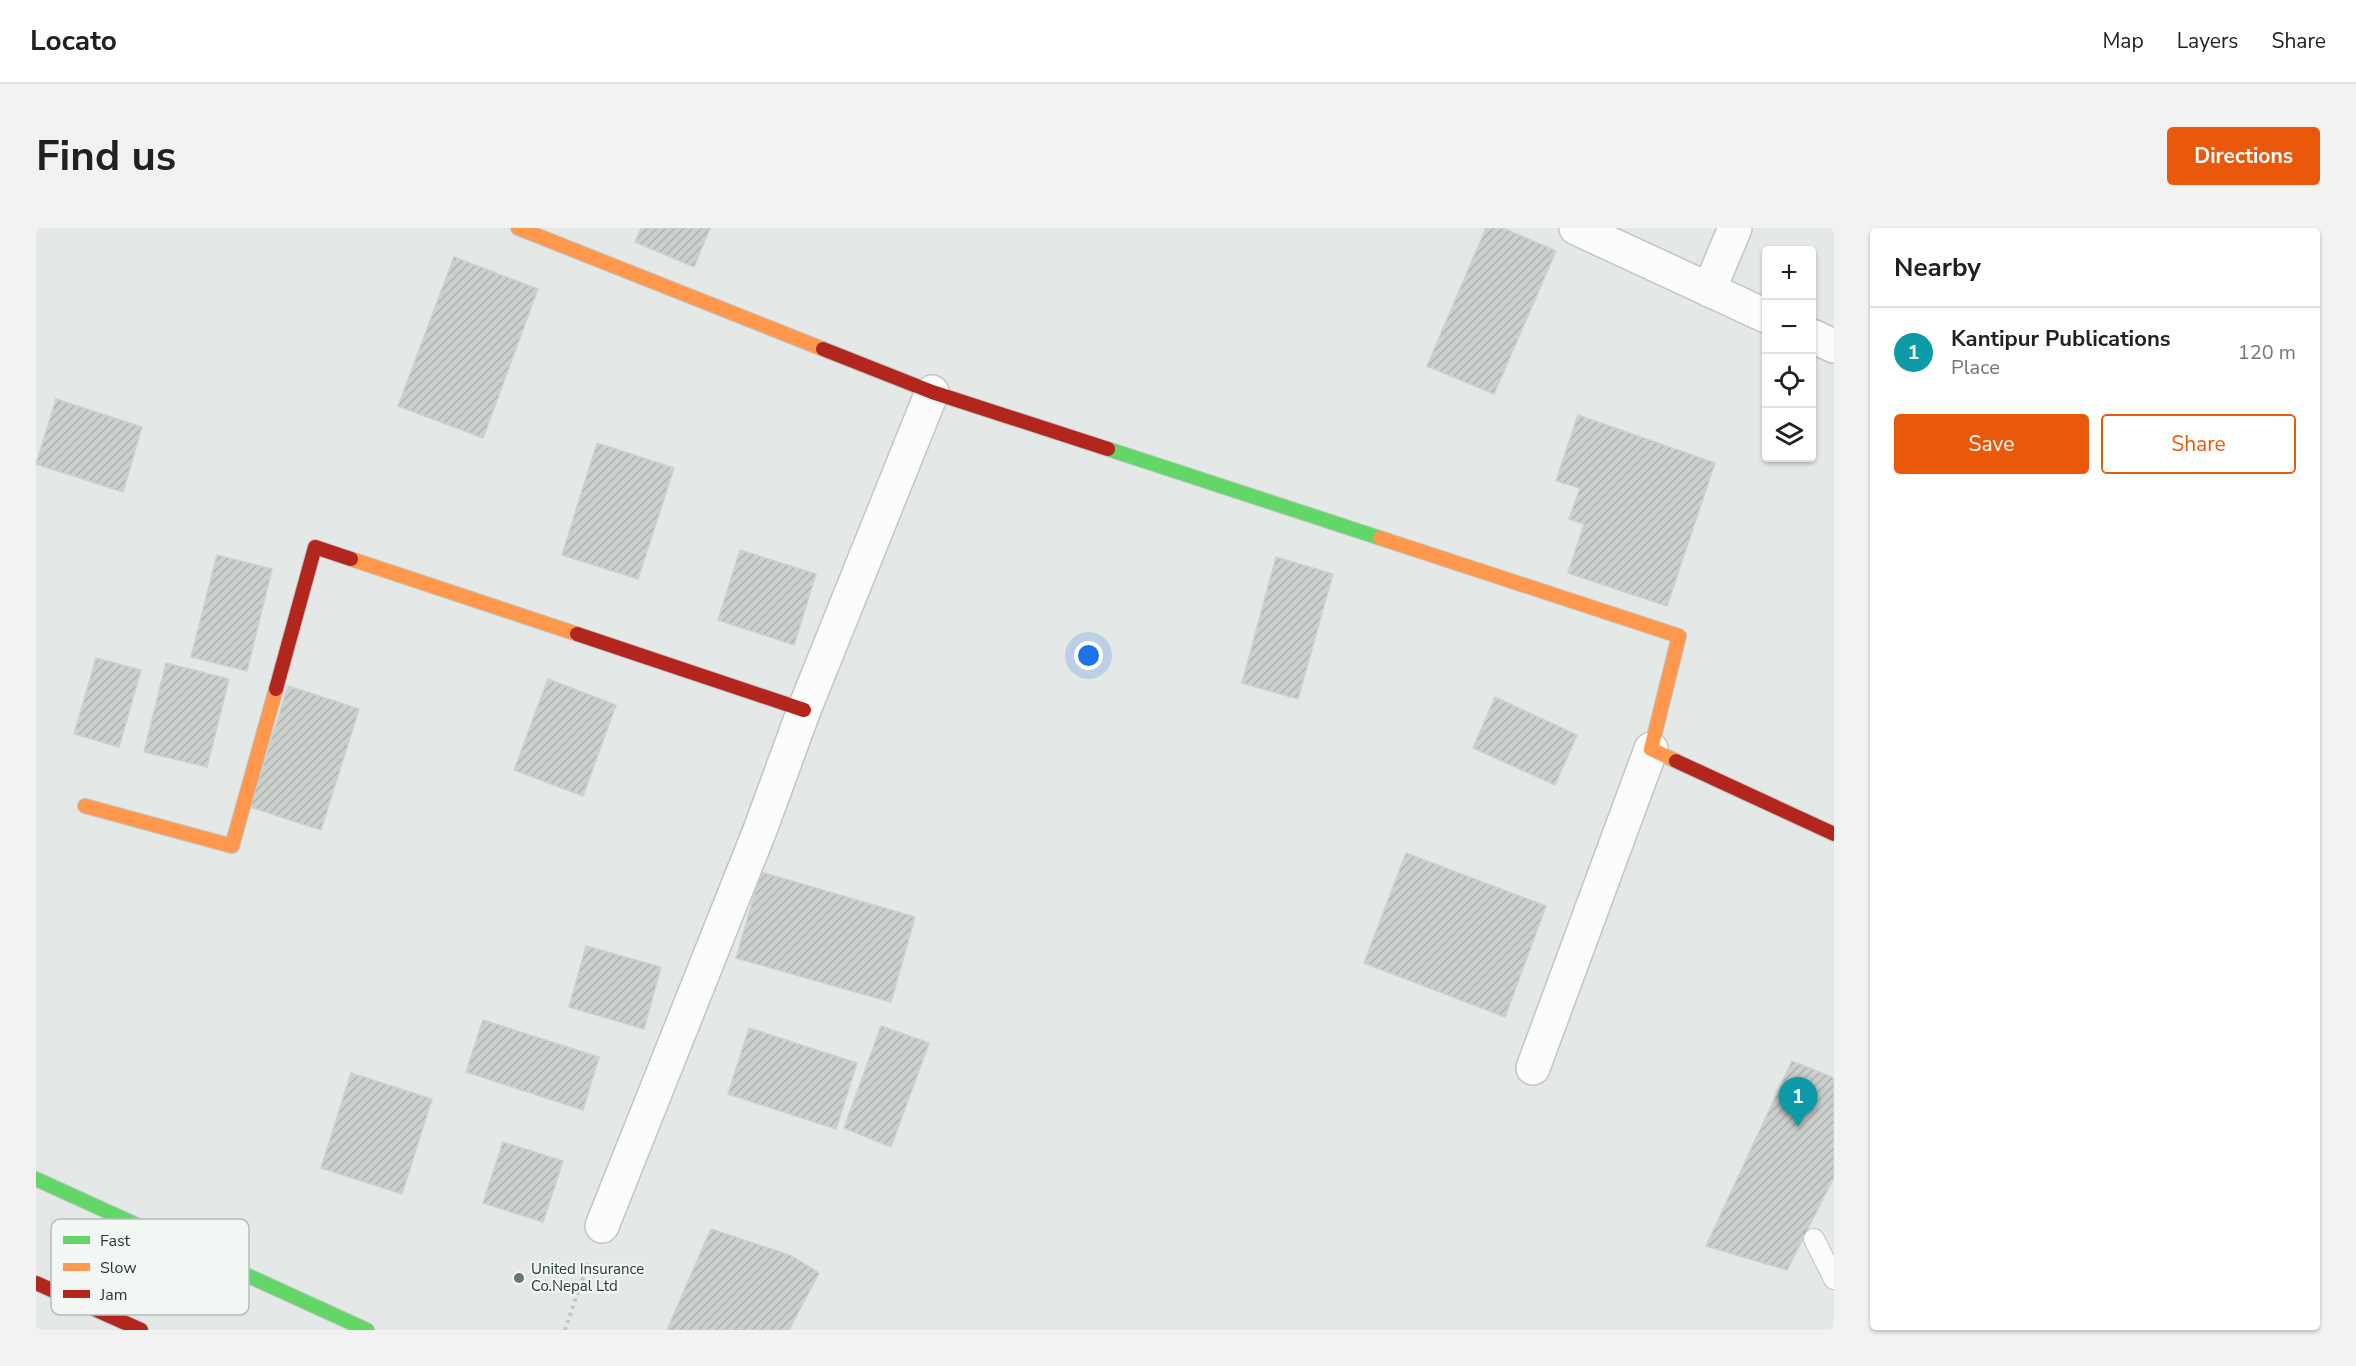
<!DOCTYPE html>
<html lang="en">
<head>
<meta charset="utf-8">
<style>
  :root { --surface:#fff; --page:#f2f2f2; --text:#202124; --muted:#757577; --line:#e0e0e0; --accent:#ea580c }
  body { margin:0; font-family:"Nunito Sans",sans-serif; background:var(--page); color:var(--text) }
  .controls { position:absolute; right:18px; top:18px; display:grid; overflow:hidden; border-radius:6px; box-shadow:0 2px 4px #0004 }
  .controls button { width:54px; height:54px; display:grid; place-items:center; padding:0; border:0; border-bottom:2px solid var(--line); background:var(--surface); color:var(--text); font:30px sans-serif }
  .you { position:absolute; left:1053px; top:428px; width:21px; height:21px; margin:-15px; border:4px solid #fff; border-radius:50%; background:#1a73e8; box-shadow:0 0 0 9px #1a73e833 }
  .badge { display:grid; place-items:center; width:39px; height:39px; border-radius:50%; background:var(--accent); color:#fff; font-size:20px; font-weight:700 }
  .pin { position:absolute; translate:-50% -50px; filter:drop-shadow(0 2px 3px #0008) }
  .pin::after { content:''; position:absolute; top:32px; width:21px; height:18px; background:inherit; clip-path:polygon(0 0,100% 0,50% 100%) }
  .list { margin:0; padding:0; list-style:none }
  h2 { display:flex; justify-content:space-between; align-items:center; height:78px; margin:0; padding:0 24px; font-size:26px }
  h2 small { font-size:20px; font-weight:400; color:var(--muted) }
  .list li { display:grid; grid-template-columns:39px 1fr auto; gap:18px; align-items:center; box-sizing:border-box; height:90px; padding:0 24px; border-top:2px solid var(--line) }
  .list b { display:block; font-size:22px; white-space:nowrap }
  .list p { margin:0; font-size:20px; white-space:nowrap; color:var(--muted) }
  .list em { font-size:20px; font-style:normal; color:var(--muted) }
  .actions { display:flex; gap:12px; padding:18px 24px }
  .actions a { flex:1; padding:14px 0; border:2px solid var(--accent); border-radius:6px; text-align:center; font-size:21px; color:var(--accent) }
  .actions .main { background:var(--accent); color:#fff }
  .icon { flex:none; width:33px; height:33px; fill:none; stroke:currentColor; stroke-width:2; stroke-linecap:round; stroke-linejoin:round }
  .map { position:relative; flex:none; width:1798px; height:1102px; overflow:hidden; border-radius:6px }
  header { display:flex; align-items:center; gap:36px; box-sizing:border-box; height:84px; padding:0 30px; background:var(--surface); border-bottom:2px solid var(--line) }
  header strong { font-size:28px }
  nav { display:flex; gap:33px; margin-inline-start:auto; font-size:21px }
  .intro { display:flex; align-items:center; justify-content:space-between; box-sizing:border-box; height:144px; padding:0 36px }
  h1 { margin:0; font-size:42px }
  .button { padding:15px 27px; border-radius:6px; background:var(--accent); color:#fff; font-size:21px; font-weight:700 }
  main { display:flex; gap:36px; padding:0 36px }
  aside { flex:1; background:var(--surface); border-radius:6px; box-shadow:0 2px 4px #0004 }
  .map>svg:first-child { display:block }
  .building { fill:url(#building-hatch); stroke:#cdd1cf; stroke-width:1.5 }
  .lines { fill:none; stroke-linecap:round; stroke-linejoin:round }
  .lane-casing { stroke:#c1c5c3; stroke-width:22 }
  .street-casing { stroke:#c1c5c3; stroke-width:36 }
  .fast-casing { stroke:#c0c6c3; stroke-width:16 }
  .slow-casing { stroke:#c0c6c3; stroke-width:16 }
  .jam-casing { stroke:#c0c6c3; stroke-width:16 }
  .path { stroke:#c1c8c4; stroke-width:4; stroke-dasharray:3 4.5; stroke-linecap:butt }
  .lane { stroke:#fbfcfb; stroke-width:20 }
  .street { stroke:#fbfcfb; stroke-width:33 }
  .fast { stroke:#63d668; stroke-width:14 }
  .slow { stroke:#ff974d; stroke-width:14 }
  .jam { stroke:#b3261e; stroke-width:14 }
  .poi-dot { fill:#677670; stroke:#f2f7f4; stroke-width:2 }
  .labels { text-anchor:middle; stroke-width:4.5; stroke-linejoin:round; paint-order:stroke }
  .poi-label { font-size:15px; fill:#243930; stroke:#f2f7f4; text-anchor:start }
  .key { fill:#f2f7f4; stroke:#b4beb9; stroke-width:1.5 }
  .key-label { font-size:16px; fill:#243930 }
</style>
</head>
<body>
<header>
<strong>Locato</strong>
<nav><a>Map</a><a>Layers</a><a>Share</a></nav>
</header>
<div class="intro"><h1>Find us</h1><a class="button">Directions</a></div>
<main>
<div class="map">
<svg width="1798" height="1102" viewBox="0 0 1798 1102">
  <defs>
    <pattern id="building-hatch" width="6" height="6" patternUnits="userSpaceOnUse" patternTransform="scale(1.5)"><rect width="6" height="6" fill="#cbd0cd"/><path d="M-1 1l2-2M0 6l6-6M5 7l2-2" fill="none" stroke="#aeb3b0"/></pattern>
  </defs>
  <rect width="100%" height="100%" fill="#e4e8e6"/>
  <path class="building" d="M605,0H674L658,39L599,14Z
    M1450,0H1467L1520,23L1458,166L1391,138Z
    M418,29L502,61L447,210L362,178Z
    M20,171L106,199L87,264L0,236Z
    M1542,187L1679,235L1631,378L1532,345L1548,296L1533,291L1544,260L1520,253Z
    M561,215L638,240L602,351L526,327Z
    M704,322L780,346L758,417L682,392Z
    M181,327L236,341L211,443L155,429Z
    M1240,329L1297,346L1262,471L1206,455Z
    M60,430L105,442L83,519L38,506Z
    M130,435L193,451L171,539L108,524Z
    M512,451L580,477L547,568L478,542Z
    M252,458L323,481L285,602L214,579Z
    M1459,469L1541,507L1519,557L1437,520Z
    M1370,625L1510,678L1469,789L1328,735Z
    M725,644L879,689L855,774L700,730Z
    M550,718L625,739L608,801L533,779Z
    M447,792L563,829L547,882L430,844Z
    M845,798L893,815L855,919L808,900Z
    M713,800L821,835L800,901L692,866Z
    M1756,833L1798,850V949L1751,1042L1670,1018Z
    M315,845L396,871L366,966L285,940Z
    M467,914L527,933L507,994L447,975Z
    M675,1001L756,1028L783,1045L753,1102H631Z"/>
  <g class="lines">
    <g class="lane-casing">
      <path id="lane" d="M1778,1011L1798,1051"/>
    </g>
    <g class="street-casing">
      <path id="street" d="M1540,0L1730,88
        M1673,62L1699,0
        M1776,108L1798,118
        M1497,840L1615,521
        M566,998L724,602L768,482L896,164"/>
    </g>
    <g class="fast-casing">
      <path id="fast" d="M1072,221L1344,310
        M0,951L331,1102"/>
    </g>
    <g class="slow-casing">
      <path id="slow" d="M482,0L787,121
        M1344,310L1643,408L1615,521L1640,533
        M315,331L541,406
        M49,578L196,618L240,461"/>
    </g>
    <g class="jam-casing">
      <path id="jam" d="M787,121L896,164L1072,221
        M541,406L768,482
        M240,461L279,319L315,331
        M1640,533L1798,606
        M0,1055L105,1102"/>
    </g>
    <path class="path" d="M529,1102L552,1035"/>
    <use href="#lane" class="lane"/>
    <use href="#street" class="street"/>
    <use href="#fast" class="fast"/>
    <use href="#slow" class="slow"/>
    <use href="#jam" class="jam"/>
  </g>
  <circle class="poi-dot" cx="483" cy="1050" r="6"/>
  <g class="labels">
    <g class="poi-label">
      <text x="495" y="1046">United Insurance<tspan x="495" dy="17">Co.Nepal Ltd</tspan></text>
    </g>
  </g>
  <rect x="15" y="991" width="198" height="96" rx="9" class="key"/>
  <rect x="27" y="1008" width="27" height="8" fill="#63d668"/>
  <rect x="27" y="1035" width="27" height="8" fill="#ff974d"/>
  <rect x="27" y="1062" width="27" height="8" fill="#b3261e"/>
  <g class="key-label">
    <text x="64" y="1018">Fast</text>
    <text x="64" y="1045">Slow</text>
    <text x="64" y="1072">Jam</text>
  </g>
</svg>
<div class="controls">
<button>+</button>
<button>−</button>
<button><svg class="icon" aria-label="locate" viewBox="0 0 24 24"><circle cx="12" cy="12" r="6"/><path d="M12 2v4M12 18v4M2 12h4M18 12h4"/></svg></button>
<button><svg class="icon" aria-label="layers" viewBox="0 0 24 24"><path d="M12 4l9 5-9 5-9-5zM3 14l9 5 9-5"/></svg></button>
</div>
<div class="you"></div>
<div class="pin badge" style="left:1762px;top:899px;background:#0f9aa8">1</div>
</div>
<aside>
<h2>Nearby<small></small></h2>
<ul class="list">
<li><span class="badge" style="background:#0f9aa8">1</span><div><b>Kantipur Publications</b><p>Place</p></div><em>120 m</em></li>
</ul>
<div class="actions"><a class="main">Save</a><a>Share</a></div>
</aside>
</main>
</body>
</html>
